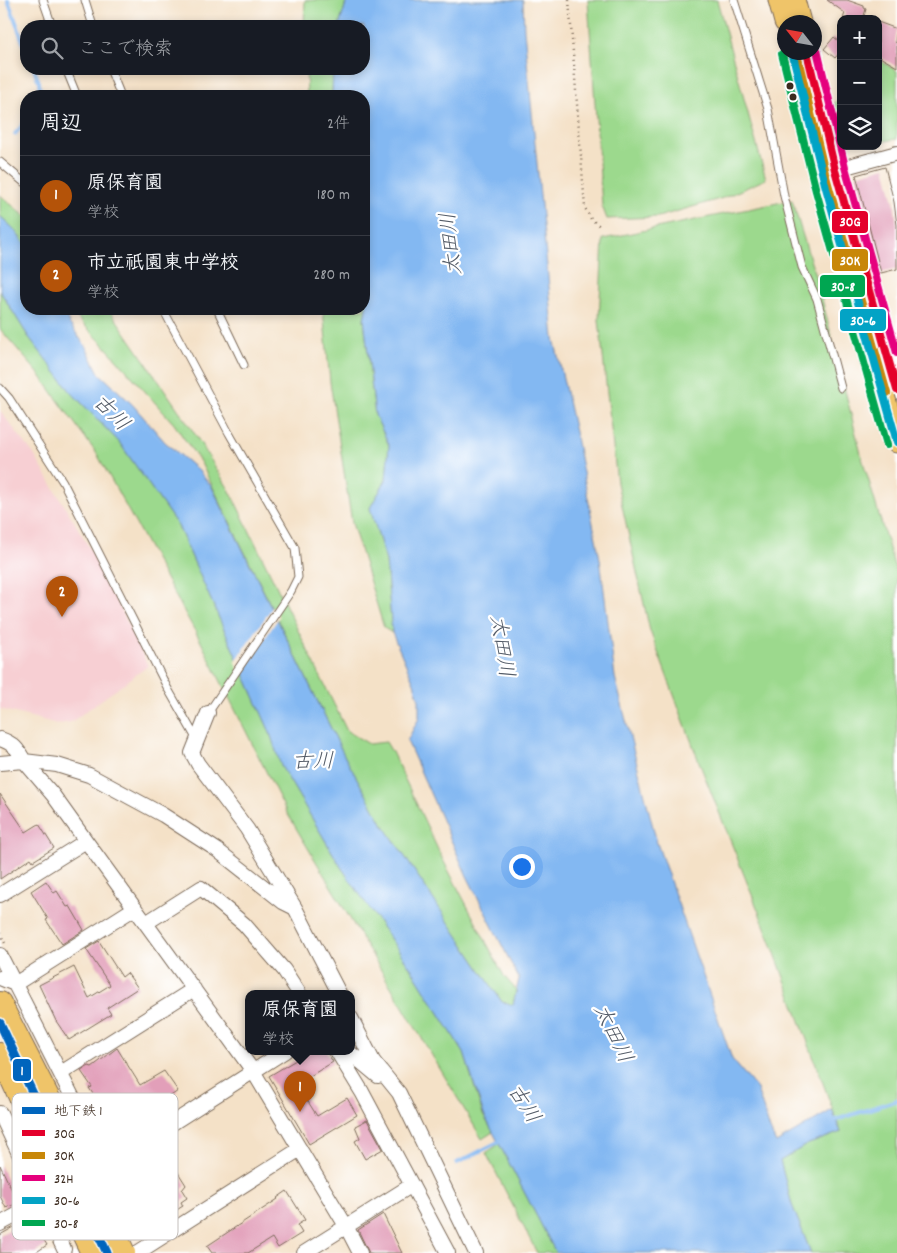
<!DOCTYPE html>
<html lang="ja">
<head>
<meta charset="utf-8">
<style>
  :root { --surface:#171b24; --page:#242831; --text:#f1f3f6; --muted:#9ea1a6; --line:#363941; --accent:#b45309 }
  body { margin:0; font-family:Dekko,"Klee One",sans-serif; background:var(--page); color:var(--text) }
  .controls { position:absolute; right:15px; top:15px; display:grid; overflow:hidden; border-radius:10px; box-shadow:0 2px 8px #0003 }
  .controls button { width:45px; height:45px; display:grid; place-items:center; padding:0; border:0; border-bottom:1px solid var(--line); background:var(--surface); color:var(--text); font:25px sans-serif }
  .compass { position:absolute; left:777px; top:15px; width:45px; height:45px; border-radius:50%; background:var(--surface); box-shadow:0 2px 8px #0003; rotate:301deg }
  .you { position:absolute; left:521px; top:866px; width:18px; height:18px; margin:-12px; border:4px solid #fff; border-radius:50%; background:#1a73e8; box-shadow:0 0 0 8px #1a73e833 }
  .badge { display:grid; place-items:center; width:32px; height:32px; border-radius:50%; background:var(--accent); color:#fff; font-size:16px; font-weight:700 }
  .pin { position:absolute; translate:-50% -41px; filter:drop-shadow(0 1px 2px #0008) }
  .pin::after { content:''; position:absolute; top:26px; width:18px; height:15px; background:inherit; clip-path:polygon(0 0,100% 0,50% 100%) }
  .popup { position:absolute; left:245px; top:990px; width:110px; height:65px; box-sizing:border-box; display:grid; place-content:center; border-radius:10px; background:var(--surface); filter:drop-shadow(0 1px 4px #0005); font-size:16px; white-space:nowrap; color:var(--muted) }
  .popup b { font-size:19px; color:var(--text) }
  .popup::after { content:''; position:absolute; left:50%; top:100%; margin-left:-10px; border:10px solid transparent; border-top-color:var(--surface) }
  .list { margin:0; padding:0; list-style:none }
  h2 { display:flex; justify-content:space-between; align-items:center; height:65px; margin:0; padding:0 20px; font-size:21px }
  h2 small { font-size:16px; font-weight:400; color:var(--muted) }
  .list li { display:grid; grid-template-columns:32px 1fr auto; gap:15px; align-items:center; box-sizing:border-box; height:80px; padding:0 20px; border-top:1px solid var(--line) }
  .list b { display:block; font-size:19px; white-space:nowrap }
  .list p { margin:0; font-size:16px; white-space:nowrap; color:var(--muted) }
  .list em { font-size:16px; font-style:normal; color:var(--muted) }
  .icon { flex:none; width:28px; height:28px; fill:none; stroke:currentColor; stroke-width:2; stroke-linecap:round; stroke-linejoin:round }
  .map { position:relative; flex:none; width:897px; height:1253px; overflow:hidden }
  .search { position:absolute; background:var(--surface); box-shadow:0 2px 8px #0003; left:20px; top:20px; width:350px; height:55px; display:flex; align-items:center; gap:12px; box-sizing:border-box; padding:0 18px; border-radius:20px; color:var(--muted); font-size:19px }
  .panel { position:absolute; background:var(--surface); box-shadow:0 2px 8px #0003; left:20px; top:90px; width:350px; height:225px; border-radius:20px }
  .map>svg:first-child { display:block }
  .built { fill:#f7cfd3 }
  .green { fill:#9cd98d; stroke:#6c8256 }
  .water { fill:#83b8f2; stroke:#5f7188 }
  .pier { fill:#f4e1c7 }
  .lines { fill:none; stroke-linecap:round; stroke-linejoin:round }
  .stream { stroke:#83b8f2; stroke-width:4 }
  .building { fill:#e29fb9 }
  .service-casing { stroke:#7c6a59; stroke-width:9 }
  .minor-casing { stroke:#7c6a59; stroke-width:16 }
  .primary-casing { stroke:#7c6a59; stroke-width:23 }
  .trunk-casing { stroke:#7c6a59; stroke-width:24 }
  .path { stroke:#7c6a59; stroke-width:2.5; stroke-dasharray:1 4; stroke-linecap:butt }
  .service { stroke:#fff; stroke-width:7 }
  .minor { stroke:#fff; stroke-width:14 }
  .primary { stroke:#efc469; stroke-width:21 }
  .trunk { stroke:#efc469; stroke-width:22 }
  .bus-1-casing { stroke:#fff; stroke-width:11 }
  .bus-2-casing { stroke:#fff; stroke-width:11 }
  .bus-3-casing { stroke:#fff; stroke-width:11 }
  .bus-4-casing { stroke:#fff; stroke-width:11 }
  .bus-5-casing { stroke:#fff; stroke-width:11 }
  .bus-1 { stroke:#e4002b; stroke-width:8 }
  .bus-2 { stroke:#c88708; stroke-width:8 }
  .bus-3 { stroke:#e5007d; stroke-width:8 }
  .bus-4 { stroke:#03a3c5; stroke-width:8 }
  .bus-5 { stroke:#00a651; stroke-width:8 }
  .metro-1-casing { stroke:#fff; stroke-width:12 }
  .metro-1 { stroke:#0065bd; stroke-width:9 }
  .bus-dot { fill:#3b2a1e; stroke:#fff; stroke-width:2 }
  .labels { text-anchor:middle; stroke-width:4.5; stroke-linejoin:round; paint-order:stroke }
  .water-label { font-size:21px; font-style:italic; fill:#545c68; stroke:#fff }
  .key { fill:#fff; stroke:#c4bfbc; stroke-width:1 }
  .key-label { font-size:14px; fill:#3b2a1e }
  .line-badge { stroke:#fff; stroke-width:2 }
  .badge-label { font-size:14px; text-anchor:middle; font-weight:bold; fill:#fff }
</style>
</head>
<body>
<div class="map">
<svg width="897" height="1253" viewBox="0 0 897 1253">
  <rect width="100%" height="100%" fill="#fff"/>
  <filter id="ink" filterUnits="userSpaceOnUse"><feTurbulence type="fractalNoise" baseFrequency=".02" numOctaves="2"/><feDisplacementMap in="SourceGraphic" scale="10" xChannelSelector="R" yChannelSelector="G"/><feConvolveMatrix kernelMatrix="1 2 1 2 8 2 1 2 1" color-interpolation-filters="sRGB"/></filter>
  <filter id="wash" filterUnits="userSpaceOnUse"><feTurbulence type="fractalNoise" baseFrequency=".0096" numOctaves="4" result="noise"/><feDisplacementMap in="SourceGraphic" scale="20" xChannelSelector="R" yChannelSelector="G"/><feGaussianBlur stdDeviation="1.12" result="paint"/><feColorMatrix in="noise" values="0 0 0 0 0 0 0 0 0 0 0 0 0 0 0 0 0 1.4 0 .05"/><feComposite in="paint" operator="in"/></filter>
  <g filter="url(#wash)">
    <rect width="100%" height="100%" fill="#f4e1c7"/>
    <path class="built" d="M0,411L33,453L101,567L148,666L71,722L58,724L0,709Z"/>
    <path class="green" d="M305,0H347L339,26H304Z
      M588,0H717L766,179L723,198L658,217L607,219L602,206Z
      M878,59L897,71V139L878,142Z
      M306,69H333L332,96H307Z
      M841,96V130L834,104Z
      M0,195L26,217V246L13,228L0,216Z
      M792,200L821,295L862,458L897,575V1253H811L792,1205L780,1161L806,1145L841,1132L772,945L701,767L650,631L617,483L599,320L603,239Z
      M364,284L367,303L364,319L375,415L389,445L386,480L370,508L386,561L392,633L384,628L352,523L330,382L323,309H364Z
      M0,291L28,336L71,392L119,442L178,526L269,730L281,766L341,867L412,970L464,1053L483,1115L493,1132L482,1139L287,813L201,642L97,454L39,374L0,329Z
      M73,309H109L193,431L230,491L347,731L369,744L386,742L392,752L442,858L504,976L516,990L513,1005L502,1002L381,821L346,759L201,463L174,424L103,344L80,321Z
      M499,1144L556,1253H537L486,1153Z"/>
    <path class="water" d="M347,0H523L524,30L554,338L575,432L600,559L615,677L657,843L732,1059L757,1089L770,1130L776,1143L832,1110L841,1132L806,1145L780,1161L792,1205L811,1253H556L484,1115L464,1053L412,970L341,867L281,766L269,730L178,526L119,442L71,392L28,336L0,291V216L13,228L26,246V309H65L69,323L86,347L99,373L132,404L165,442L198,470L212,487L346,759L381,821L502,1002L513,1005L519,979L467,876L407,741L419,718V700L414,683L392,633L386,561L370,508L386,480L389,445L375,415L364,319L367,303L364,284V96H332L333,69H364V26H339Z"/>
    <path class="pier" d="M273,606L279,617L241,675L235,662Z"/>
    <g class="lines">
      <path class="stream" d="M8,0L26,50
        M34,69L39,82L40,96
        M15,134L26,121
        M833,1121L897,1100
        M457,1163L502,1140"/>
    </g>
    <g id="blocks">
      <path class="building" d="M827,0H847L864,6V8L866,9L863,19H843L845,13Z
        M878,22L897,29L895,42L897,44V67L878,56Z
        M834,37L841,43V51L835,58L824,49Z
        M885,167L894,202L897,225V269L881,273L856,175Z
        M0,794L26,832L39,824L54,848L33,861L31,858L0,879Z
        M46,881L54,893L57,891L67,907L70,906L84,930L62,944L46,920L48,919L31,891Z
        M99,941L122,977L127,973L138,988L107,1008L111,1014L69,1040L56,1021L39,985L74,967L89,998L110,985L86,949Z
        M117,1048L140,1085L164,1071L178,1091L159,1104L158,1102L116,1128L89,1088L92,1087L81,1071L89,1066L92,1067Z
        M311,1051H326L333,1062L297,1084L317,1116L347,1098L357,1115L309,1144L269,1076Z
        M367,1120L383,1149L365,1159L355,1141L360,1138L355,1126Z
        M154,1145L157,1150L162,1147L186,1185L182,1190L187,1198L181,1202L183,1206L175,1211L176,1213L159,1224L154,1215L164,1209L151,1189L145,1193L134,1173L140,1170L138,1167L148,1160L143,1152Z
        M0,1165L18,1203L6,1208L0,1196Z
        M287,1191L305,1220L297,1225L302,1233L278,1248L272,1238L248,1253H212L207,1246L278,1199L277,1198Z
        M383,1214L402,1253H369L358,1230Z
        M30,1218L47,1245L35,1253H0V1235Z"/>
    </g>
  </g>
  <g filter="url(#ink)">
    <use href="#blocks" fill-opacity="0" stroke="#7c6a59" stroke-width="1"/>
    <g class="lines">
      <g class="service-casing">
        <path id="service" d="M43,0L52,26
          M85,0L93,26
          M734,0L768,109L784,196L802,267L817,299L841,388
          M66,69L77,96
          M110,69L121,96
          M0,162L26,184
          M163,309L229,433L295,548L298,577L291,591L208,713
          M217,309L244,365
          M0,388L9,398L63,482L168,689L197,740"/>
      </g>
      <g class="minor-casing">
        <path id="minor" d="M823,173L897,153
          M208,713L192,753L198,764L247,829L295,908L339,993
          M0,739C13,743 18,749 24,761L57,765L89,775L163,815L217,850L283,902L295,908
          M0,763L24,761L53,795L86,841
          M0,895L86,841L253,1071L346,1226L360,1253
          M146,923L201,888L244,924L284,970L299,993
          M0,955L107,1165L133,1213
          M0,978L15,984L135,908
          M351,1018L373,1061L399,1093L476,1253
          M337,1051L362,1092L448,1253
          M348,1051L378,1076
          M61,1073L194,989
          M0,1113L64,1249
          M107,1165L285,1051
          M0,1224L41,1202
          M137,1253L300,1149
          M304,1253L412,1185"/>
      </g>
      <g class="primary-casing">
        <path id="primary" d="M779,0L785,22
          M794,0L800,22
          M792,52L826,188L897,442"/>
      </g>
      <g class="trunk-casing">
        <path id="trunk" d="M0,1003L84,1167L124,1253
          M0,1054L92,1253"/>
      </g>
      <path class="path" d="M569,0L585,208L591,219L601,227
        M0,933L5,943
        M144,1218L150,1231"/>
      <use href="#service" class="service"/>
      <use href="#minor" class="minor"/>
      <use href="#primary" class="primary"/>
      <use href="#trunk" class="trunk"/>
      <g class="bus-1-casing">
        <path id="bus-1" d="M807,52L835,170L897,390"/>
      </g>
      <g class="bus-2-casing">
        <path id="bus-2" d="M797,54L825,173L887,393"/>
      </g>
      <g class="bus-3-casing">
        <path id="bus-3" d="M817,50L845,167L897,353"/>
      </g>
      <g class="bus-4-casing">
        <path id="bus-4" d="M792,52L826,188L897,442"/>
      </g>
      <g class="bus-5-casing">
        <path id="bus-5" d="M782,54L816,191L887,445"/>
      </g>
      <use href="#bus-1" class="bus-1"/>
      <use href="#bus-2" class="bus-2"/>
      <use href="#bus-3" class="bus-3"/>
      <use href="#bus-4" class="bus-4"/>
      <use href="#bus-5" class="bus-5"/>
      <g class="metro-1-casing">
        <path id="metro-1" d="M0,1023L107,1253"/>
      </g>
      <use href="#metro-1" class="metro-1"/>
    </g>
  </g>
  <g class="bus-dot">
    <circle cx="790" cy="86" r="4.5"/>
    <circle cx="793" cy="97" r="4.5"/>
  </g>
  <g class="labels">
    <g class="water-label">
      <text transform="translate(450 244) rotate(-96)" y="7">太田川</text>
      <text transform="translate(112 412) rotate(46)" y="7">古川</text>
      <text transform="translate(503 646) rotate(81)" y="7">太田川</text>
      <text x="313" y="767">古川</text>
      <text transform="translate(614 1033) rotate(64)" y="7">太田川</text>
      <text transform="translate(525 1103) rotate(58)" y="7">古川</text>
    </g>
  </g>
  <rect x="12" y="1093" width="166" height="147" rx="8" class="key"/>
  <rect x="22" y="1107" width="23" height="7" fill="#0065bd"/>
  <rect x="22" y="1130" width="23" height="6" fill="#e4002b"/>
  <rect x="22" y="1152" width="23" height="7" fill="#c88708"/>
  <rect x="22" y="1175" width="23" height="6" fill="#e5007d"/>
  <rect x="22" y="1197" width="23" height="7" fill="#03a3c5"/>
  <rect x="22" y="1220" width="23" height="6" fill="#00a651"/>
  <g class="key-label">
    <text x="54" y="1115">地下鉄 1</text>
    <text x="54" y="1138">30G</text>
    <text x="54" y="1160">30K</text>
    <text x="54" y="1183">32H</text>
    <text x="54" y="1205">30-6</text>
    <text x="54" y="1228">30-8</text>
  </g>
  <g class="line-badge">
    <rect x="831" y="210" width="38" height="24" rx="5" fill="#e4002b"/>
    <rect x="831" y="248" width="38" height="24" rx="5" fill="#c88708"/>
    <rect x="819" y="274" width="47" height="24" rx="5" fill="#00a651"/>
    <rect x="839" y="308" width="48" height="24" rx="5" fill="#03a3c5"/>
    <rect x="12" y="1058" width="20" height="24" rx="5" fill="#0065bd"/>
  </g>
  <g class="badge-label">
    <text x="850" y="226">30G</text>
    <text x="850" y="265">30K</text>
    <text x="843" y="291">30-8</text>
    <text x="863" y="325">30-6</text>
    <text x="22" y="1075">1</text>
  </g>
</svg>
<div class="controls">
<button>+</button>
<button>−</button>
<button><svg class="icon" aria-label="layers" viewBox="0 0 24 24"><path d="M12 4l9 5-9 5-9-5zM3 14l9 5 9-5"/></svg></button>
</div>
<svg class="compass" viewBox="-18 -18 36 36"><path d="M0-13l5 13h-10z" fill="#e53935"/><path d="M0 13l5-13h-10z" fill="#9ea1a6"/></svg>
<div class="you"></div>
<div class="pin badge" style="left:300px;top:1112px">1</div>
<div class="popup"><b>原保育園</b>学校</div>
<div class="pin badge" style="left:62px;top:617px">2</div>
<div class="search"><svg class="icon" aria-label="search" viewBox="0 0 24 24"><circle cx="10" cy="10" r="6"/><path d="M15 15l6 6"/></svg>ここで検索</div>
<section class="panel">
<h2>周辺<small>2件</small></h2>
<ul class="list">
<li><span class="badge">1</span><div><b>原保育園</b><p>学校</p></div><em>180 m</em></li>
<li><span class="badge">2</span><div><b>市立祇園東中学校</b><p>学校</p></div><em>280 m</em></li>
</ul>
</section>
</div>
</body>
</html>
